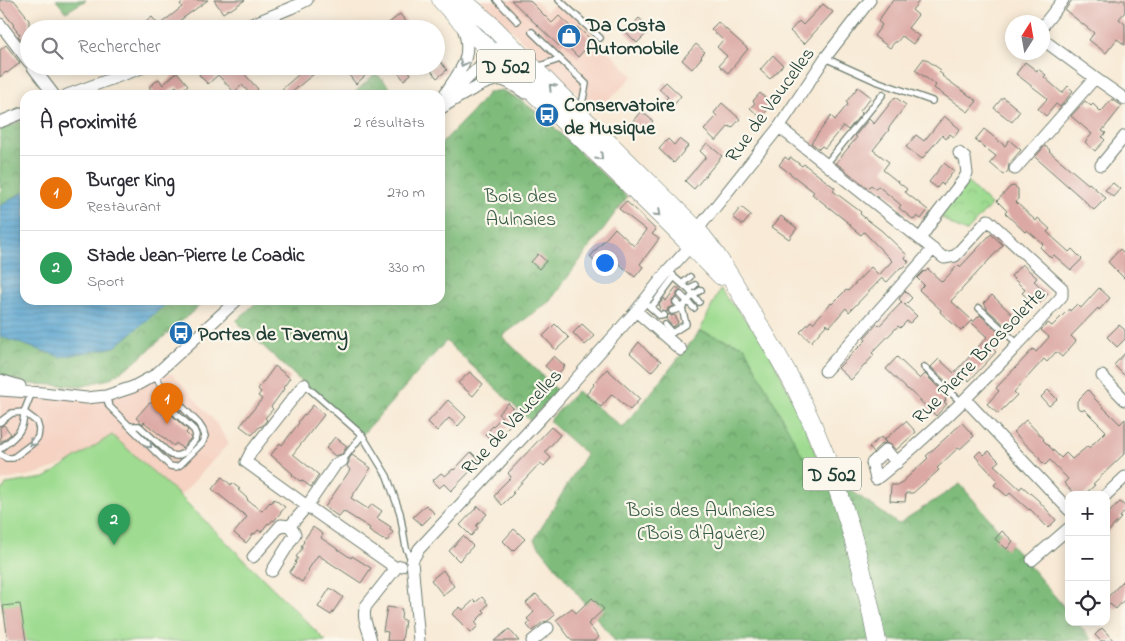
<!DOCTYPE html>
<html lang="fr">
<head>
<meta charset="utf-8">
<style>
  :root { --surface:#fff; --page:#f2f2f3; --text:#2b2b33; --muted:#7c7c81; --line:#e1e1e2; --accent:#0f766e }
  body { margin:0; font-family:"Indie Flower",sans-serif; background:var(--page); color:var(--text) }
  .controls { position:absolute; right:15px; bottom:15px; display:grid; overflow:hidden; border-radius:10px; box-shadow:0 2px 12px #0003 }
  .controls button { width:45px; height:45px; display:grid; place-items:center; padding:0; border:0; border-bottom:1px solid var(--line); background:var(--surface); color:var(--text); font:25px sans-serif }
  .compass { position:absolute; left:1005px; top:15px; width:45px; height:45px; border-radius:50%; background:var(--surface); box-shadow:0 2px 12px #0003; rotate:11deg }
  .you { position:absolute; left:604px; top:262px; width:18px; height:18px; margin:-12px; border:4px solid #fff; border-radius:50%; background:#1a73e8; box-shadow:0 0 0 8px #1a73e833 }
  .badge { display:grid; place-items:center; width:32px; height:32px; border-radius:50%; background:var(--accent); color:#fff; font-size:16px; font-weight:700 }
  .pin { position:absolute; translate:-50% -41px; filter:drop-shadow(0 1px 2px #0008) }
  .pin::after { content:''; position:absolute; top:26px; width:18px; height:15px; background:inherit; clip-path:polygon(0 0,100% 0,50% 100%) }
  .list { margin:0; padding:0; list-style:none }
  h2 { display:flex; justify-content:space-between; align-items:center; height:65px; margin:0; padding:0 20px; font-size:21px }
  h2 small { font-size:16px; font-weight:400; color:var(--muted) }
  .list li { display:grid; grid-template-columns:32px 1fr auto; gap:15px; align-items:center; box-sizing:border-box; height:75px; padding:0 20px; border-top:1px solid var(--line) }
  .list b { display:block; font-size:19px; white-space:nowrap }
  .list p { margin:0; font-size:16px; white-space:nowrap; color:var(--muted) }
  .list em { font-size:16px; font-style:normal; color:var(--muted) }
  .icon { flex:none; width:28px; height:28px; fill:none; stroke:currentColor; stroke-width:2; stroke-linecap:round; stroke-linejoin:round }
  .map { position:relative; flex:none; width:1125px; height:641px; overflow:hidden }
  .search { position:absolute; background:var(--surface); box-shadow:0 2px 12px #0003; left:20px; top:20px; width:425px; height:55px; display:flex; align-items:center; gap:12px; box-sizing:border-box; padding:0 18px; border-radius:28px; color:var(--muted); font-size:19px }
  .panel { position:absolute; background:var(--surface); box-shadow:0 2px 12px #0003; left:20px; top:90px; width:425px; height:215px; border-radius:15px }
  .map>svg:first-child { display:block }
  .built { fill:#f5d2c2 }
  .grass { fill:#9fdc91; stroke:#5f8c62 }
  .forest { fill:url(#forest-crowns); stroke:#4f7c58 }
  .park { fill:url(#park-crowns); stroke:#5f8c62 }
  .water { fill:url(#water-rules); stroke:#3a7082 }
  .building { fill:#dca8a4 }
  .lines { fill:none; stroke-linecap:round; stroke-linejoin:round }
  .lane-casing { stroke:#6b7a6d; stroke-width:8 }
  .street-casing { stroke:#6b7a6d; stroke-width:13 }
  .primary-casing { stroke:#6b7a6d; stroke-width:19 }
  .lane { stroke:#fff; stroke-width:5.5 }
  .street { stroke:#fff; stroke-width:11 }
  .primary { stroke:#fff; stroke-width:18 }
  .oneway { stroke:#8f9e9a }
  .labels { text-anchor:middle; stroke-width:4.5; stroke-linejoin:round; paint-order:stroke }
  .shield { fill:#fbf7ec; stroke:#61756b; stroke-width:1 }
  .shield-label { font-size:19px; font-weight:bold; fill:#1f3d34 }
  .poi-label { font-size:20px; font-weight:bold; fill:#1f3d34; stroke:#fbf7ec; text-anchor:start }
  .street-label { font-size:20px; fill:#1f3d34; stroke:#fbf7ec }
  .park-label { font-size:20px; fill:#395d47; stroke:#fbf7ec }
</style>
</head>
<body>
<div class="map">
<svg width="1125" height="641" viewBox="0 0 1125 641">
  <defs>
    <pattern id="forest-crowns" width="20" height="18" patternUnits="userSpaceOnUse" patternTransform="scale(1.25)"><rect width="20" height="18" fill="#7fbc7b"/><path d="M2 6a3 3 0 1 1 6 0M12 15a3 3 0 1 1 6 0" fill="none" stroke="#679a66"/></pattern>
    <pattern id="park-crowns" width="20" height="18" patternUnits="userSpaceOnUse" patternTransform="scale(1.25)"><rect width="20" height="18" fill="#9fdc91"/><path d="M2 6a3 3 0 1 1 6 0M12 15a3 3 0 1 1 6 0" fill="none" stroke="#88be7e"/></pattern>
    <pattern id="water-rules" width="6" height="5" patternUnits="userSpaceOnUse" patternTransform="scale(1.25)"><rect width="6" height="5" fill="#56a3cf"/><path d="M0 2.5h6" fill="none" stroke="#4786a9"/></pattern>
  </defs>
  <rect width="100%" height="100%" fill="#fbf7ec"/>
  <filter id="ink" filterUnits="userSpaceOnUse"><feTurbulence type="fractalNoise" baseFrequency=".02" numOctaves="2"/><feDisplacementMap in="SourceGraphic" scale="10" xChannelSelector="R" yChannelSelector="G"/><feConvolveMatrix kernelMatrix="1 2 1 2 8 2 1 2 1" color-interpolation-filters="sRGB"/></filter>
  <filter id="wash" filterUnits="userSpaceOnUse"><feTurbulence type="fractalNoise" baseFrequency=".0096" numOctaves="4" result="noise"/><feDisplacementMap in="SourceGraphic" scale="20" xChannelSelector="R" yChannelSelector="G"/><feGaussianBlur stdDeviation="1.12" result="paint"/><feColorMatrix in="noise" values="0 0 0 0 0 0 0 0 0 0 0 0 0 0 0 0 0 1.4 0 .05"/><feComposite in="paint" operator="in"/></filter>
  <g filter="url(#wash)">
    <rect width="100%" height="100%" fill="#f8ead6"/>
    <path class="built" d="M480,0H535L546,11L560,0L633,76L597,112Z
      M173,374L215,422L229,443L180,496L112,435L71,462L35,474L0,481V379L17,385L86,398L155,375Z"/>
    <path class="grass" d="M720,289L765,343L804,423L855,559L744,347L700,331Z
      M112,435L180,496L326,641H9L0,593V494L6,484L45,478Z"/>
    <path class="forest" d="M56,0H86L66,12Z
      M376,73L397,95H352Z
      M502,90L522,101L544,118L627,197L550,301L502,336L557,390L530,421L446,341L362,435L304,384L236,321L259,300H440V145L472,112L489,92Z
      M25,120V300H206L135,362L109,379L80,386L29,384L0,375V192L2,190L0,187V130Z
      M700,331L744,346L802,455L898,524L960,484L1069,613V622H1077L1092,640L615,641L534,540L586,454L549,421L577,391L623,428Z"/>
    <path class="park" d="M964,179L991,205L966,232L952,225L937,214Z"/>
    <path class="water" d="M25,191V300H171L115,347L61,357L1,337L0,336V206Z"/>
    <g id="blocks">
      <path class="building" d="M0,0H14L26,15L25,16L29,20V49L18,36L20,35L13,26L14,25L0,8Z
        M185,0H208L179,21L182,25L177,29H137L152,17L159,25L182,7L180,4Z
        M214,0H245L230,10L229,9L223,13Z
        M511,0H529L552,23L559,16L574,30L577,27L593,41L578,57L563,42L559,46Z
        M893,0H920L912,10L918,15L908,28L919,36L913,44L902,36L897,42H895L890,48L874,36L882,25L878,21Z
        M1072,0H1125V12L1119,19L1125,24V45L1117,39L1106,53L1089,40L1094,33L1065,10Z
        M823,4L833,12L804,44L790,31L799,21L803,25Z
        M400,14L412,29H382Z
        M639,18L651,29L637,43L626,32Z
        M718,22L748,49L728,73L719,65L727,56L717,47L723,40L711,29Z
        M696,44L705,52L701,56L702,57L692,69L682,60Z
        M6,45L20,63L7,73L6,72L0,77V50Z
        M773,55L783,65L770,79L760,70Z
        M924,58L941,70L939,72L943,75L942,76L977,101L968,112L934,88L936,85L915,70Z
        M440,61L447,70L437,78L430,69L434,66H436V64Z
        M1025,62L1037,71L1038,69L1046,75L1044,77L1062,93L1068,86L1073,91L1060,107L1056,104L1046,116L1038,109L1047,99L1046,97L1016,74Z
        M208,66H237L258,89L251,95L242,85L234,92L218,75L208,84L199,75Z
        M293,66H324L305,81L289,95H287L282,89L299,74Z
        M342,66H376L356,84Z
        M393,66H405L411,74L404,80Z
        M177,72L188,85L181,91L176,86L168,92L171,95H151L154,93L149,87L159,79L163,85Z
        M666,82L681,96L673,106L666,99L668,97L659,89Z
        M858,87L871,97L860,111L862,113L848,130L843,126L825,148L822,146L819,149L811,143L831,116L835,120L848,104L846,102Z
        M760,93L772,104L761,118L750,108L755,103L753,101Z
        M895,97L906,105L888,129L889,130L873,150L889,162L883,170L907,189L905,192L928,210L921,219L917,216L914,220L899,208L901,205L878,186L876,189L871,185L868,188L836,163L857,137L855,136L869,119L874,124Z
        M1003,97L1020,111L1012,122L994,108Z
        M1112,99L1122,106L1102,131L1106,133L1102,137L1105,140L1095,151L1085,142L1092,134L1071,116L1085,101L1091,106L1093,104L1101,112Z
        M722,103L740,119L732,128L729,126L716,141L704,130L717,116L714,113Z
        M641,111L653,121L644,132L632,122Z
        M944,116L960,129L954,137L950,134L946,139L942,135L922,159L906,147L916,135L924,141Z
        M984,129L1005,146L1009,140L1021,150L1009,164L1008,171L1004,175L990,163L996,156L975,140Z
        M668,139L674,145L679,139L688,146L674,163L659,149Z
        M707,143L722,156L694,189L685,181L706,157L700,151Z
        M1045,146L1050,150L1049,151L1088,184L1089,183L1106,198L1094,210L1086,203V202L1035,157Z
        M785,157L789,160L790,157L802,166L804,164L835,188L833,191L861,212L860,214L882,231L907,255L905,258L909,262L903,268L901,267L887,282L882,278L849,312L846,308L829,327L827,324L811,342L800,332L811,321L813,323L831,303L832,304L846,290L848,291L871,267L879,275L892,261L864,232L861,235L850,226L851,225L812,194L814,192L779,165Z
        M944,163L954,171L943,185L941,183L937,188L929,182Z
        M1113,183L1120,189L1113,197L1105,190Z
        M1014,186L1018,189V199L1016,202L1036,221L1038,218L1050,229L1047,232L1069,252L1072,249L1082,259L1071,270L1054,255L1051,258L1040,247L1043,244L1027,230L1025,232L1005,213L1007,211L997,201L1010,187Z
        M626,201L656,230L652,234L659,239L640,264L643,267L635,277L612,258L603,269L590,257L615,228L634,246L646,230L619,209Z
        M741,207L751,215L743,225L733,217Z
        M781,216L797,228L789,239L772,227Z
        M991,234L1003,245L951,301L972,320L961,331L940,312L941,310L919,290L924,285L917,278L924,271L925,272L928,269L942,282L958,265L960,267Z
        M1120,249L1125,254V279L1108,262Z
        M538,254L546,261L539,269L531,262Z
        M1022,264L1037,278L1034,281L1048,294L1037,306L1022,293L1025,290L1011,276Z
        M676,287L681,290L677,293V298H674L672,300L673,306L668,308L667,312L662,311L660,309L661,308L659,305L664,298L666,301Z
        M1099,288L1110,298L1099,310L1098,308L1071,336L1076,341L1062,357L1056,352L1047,362L1044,359L1014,392L1017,395L998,414L987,404L999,391L996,388L1033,349L1036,352L1049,337L1041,330L1048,323L1052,326L1069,309L1070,311L1077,304L1081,308Z
        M905,291L912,298L905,305L904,304L917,316L910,323L907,321L900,328L898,326L872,353L874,355L851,380L838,368L866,340L864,338L877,324L879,326L902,302L899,299Z
        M992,295L1018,320L1009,329L986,308H987L984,303Z
        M669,314L671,316L675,315L678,323L673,327L666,319Z
        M980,315L1003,336L995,345L997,347L994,350L996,352L984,365L969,381L968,379L964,383L962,380L954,389L931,367L939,359L954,373L960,366H961L987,337L972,323Z
        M555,324L569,338L556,350L543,336Z
        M582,324L595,336L585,345L573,333Z
        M1119,325L1125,330V339L1117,347L1107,337Z
        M639,342L649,353L661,361L651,372L630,353Z
        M1125,353V376L1114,365Z
        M554,356L565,366L556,376L545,366Z
        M897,357L920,379L925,374L947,396L945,399L946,400L944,402L947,404L936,416L908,389V390L886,369Z
        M275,366L290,378L283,388L284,389L271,407L273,409L265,418L267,420L261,427L260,426L252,435L240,426L262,399L258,396L261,392L258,389Z
        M607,369L640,399L630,410L612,394L601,407L586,395L594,385L593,384Z
        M470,372L483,384L473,396L458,383Z
        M1048,390L1057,399L1049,406L1041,397Z
        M1088,390L1095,398H1094L1120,424L1125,419V453L1093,484L1095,485L1084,495H1075L1064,483L1068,479L1050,460L1045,465L1039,459L1040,458L1013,432L1026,420L1044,439L1043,440L1061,458L1066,453L1072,459L1088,446L1089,448L1106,431L1085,410L1079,409L1077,406V401Z
        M448,400L466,417L458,426L449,418L437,431L428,422Z
        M156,401L188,430L186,433L191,438L182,448L176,443L174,446L144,422L143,424L136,418L148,404Z
        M508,403L520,415L504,431L505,432L494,443L485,434L502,417L498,414Z
        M313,405L324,415L293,454L319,475L311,487L301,480L300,481L292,475L293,474L271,455L280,443L282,445L299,423L298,422L304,414L305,415Z
        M906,421L916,432L896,450L891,445L886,443L884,440Z
        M962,423L974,436L960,449L958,448L937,468L939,470L913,493H906L905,502L890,501L891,485H899L928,458L926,456Z
        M4,425L11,434L1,442L0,427Z
        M551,427L560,435L545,452L551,458L544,466L540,463L512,493H514L502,505L494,496L498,492L497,491L511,477L508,473Z
        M335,437L347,446L342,454L335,456L326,448Z
        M881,437L886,443L881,444L873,452L869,447Z
        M980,451L984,455L989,451L999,461L994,465L1020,489L1022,486L1038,500L1056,520L1048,528L1030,509L1029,510L1010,493L1007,496L994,485L998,481L975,456Z
        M471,452L480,461L451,491L444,484L439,488L432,481L441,473L445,476L453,469L454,470Z
        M352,455L371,468L351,498L368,509L372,504L382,511L377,518L391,527L390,530L393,532L387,541L383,539V540L369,531L370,528L343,511L339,517L325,507L350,470L347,466L349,462V459Z
        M222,477L231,485L232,483L240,489L238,490L248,499L247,500L262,511L270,502L271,503L274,499L285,507L274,521L273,520L269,524L268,523L261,532L258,530L255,534L254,533L246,543L234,533L247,517L212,489Z
        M1120,502L1125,506V511L1120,517L1121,518L1106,534V516L1117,504V505Z
        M426,505L434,513L422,525L413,517Z
        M478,506L487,514L476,526L478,528L471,536L460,525Z
        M313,527L323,534L321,538L351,558L352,556L371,568L361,583L318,555L308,570L309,571L302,582L289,573L296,563L295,562L298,558L296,557L303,547L301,546L304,542L303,541Z
        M514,529L525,539L513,551L503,541Z
        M1002,531L1013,541L1007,549L995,539Z
        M463,536L473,546L459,561L449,551Z
        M443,570L454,586L443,595L431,580Z
        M1125,579V599L1116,609L1106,601V599Z
        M330,588L343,597L331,615L318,607Z
        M536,594L555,615L548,621L543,622L532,631L527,625L530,622L527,619L534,612L526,603Z
        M482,597L488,604L483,610L485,612L475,622L478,626L471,633L452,614L460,607L463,610L474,600L476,602Z
        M592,598L604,609L588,624L599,637L595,641H572L556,620L572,608L576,613Z
        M20,604L26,641H8L3,606Z
        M387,607L402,609L401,619L405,620L402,641H387L388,632L383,631Z
        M1102,628L1114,641H1101L1095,635Z
        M509,629L519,641H494Z"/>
    </g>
  </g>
  <g filter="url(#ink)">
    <use href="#blocks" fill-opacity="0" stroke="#6b7a6d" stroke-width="1"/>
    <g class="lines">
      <g class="lane-casing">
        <path id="lane" d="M497,0L517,21
          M559,0L600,38
          M532,32L560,59
          M825,58L876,81L932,101
          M537,67L560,59L586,84L582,104L578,110
          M826,164L883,94
          M682,284L690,277
          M689,290L695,285
          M681,295L694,308
          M699,302L693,295L701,290
          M649,306L660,316L664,315
          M651,308L674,277L673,275
          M979,308L1018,344
          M672,311L682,308L693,295L689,290L674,277
          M665,325L672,333L686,324L682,308L676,302
          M924,367L962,403
          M304,384L362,435L387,476L400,513L406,548L412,561
          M106,396L109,406L170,466L176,467L180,465L203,442L205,436L203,430L199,424L160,384L155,375
          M0,422L12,413L24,412L32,392
          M130,426H139L171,455L177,456L184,453L195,440L196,435L194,430L165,403L167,390
          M0,449C14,437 24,433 24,412
          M0,454L6,458H13L33,443L38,437L39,429L37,422L24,412
          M342,461L362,435"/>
      </g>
      <g class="street-casing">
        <path id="street" d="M0,24L29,62
          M1042,27L1063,0
          M240,29L291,8L307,0
          M1042,39L1095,78L1125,99
          M32,66L54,95
          M446,92C462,69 474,55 462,25
          M67,95L147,66
          M445,100L506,41
          M440,109C452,101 488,78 501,80C510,82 518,88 525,93
          M0,122L25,112
          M779,127L944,258L955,256L988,220L1062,288V296C1022,341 981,385 937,426C917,444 898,462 876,479L872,463L886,450L897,463
          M1101,165L1125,136
          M1015,169L1095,78
          M920,239L937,214L964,179L967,173L965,158L959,153
          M636,311L681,350
          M825,371L933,249
          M1102,376L1125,400
          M0,380L20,386
          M304,384L251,452L246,462L307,506L396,568
          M0,390L43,393L86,398L106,396L133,387L155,375L237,300
          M965,399L1069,510
          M1106,495L1125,477
          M253,557L281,525L290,526
          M1032,560L1069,528
          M272,571L295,534L290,526L307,506L336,464L342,461
          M371,641C369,629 361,618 366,606L396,568L401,566
          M419,641L412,561L419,549L552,406L636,311L667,272L686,251L697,230L779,127L825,58L870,0
          M532,641L548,628"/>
      </g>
      <g class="primary-casing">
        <path id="primary" d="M441,0C476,39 514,74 552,110C609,165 666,219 721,276
          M462,0L489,23L567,102L697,230C720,257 737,288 755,318C770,342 784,366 797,391C836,470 861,554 877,641"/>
      </g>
      <use href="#lane" class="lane"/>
      <use href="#street" class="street"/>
      <use href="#primary" class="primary"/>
    </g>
    <defs><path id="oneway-chevron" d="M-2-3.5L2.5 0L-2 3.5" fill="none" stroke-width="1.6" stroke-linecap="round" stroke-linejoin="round" transform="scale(1.25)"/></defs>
    <g class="oneway">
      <use href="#oneway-chevron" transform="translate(463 63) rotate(114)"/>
      <use href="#oneway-chevron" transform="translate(552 87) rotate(-134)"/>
      <use href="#oneway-chevron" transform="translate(600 157) rotate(44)"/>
      <use href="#oneway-chevron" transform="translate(658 213) rotate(44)"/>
      <use href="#oneway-chevron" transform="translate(32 443) rotate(133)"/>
      <use href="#oneway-chevron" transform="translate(149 445) rotate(44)"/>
    </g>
  </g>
  <defs>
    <g id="shop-disc" transform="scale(1.25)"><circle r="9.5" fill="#1f6fb2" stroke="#fbf7ec"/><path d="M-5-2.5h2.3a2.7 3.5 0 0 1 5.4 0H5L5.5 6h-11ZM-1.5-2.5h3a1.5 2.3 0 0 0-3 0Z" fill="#fff"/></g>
    <g id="bus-disc" transform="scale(1.25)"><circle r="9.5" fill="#1f6fb2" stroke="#fbf7ec"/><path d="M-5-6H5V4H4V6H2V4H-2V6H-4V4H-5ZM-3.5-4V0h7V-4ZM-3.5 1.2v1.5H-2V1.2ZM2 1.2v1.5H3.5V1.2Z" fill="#fff"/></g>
  </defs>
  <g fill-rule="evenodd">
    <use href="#shop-disc" x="569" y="36"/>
    <use href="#bus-disc" x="547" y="115"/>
    <use href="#bus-disc" x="181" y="333"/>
  </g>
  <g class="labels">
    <g class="shield">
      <rect x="477" y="49.5" width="58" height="33" rx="4"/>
      <rect x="803" y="457.5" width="58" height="33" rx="4"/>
    </g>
    <g class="shield-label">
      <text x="506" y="73">D 502</text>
      <text x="832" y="481">D 502</text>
    </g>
    <g class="poi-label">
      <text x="586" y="31">Da Costa<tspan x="586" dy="23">Automobile</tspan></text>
      <text x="564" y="111">Conservatoire<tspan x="564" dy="23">de Musique</tspan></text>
      <text x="198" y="340">Portes de Taverny</text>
    </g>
    <g class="street-label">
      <text transform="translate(769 104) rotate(-54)" y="7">Rue de Vaucelles</text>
      <text transform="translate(978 355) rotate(-46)" y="7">Rue Pierre Brossolette</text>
      <text transform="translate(511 421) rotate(-47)" y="7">Rue de Vaucelles</text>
    </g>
    <g class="park-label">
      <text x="521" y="202">Bois des<tspan x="521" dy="23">Aulnaies</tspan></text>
      <text x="701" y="516">Bois des Aulnaies<tspan x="701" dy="23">(Bois d'Aguère)</tspan></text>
    </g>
  </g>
</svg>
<div class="controls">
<button>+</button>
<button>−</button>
<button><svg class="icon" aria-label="locate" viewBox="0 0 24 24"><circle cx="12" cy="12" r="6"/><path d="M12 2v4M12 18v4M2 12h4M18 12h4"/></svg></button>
</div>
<svg class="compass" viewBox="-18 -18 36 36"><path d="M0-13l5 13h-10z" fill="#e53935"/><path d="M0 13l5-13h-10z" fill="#7c7c81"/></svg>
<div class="you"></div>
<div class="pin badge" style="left:167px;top:424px;background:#e8710a">1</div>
<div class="pin badge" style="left:114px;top:545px;background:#2e9e5b">2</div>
<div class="search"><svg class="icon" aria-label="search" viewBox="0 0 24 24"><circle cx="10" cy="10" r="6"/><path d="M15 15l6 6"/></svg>Rechercher</div>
<section class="panel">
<h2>À proximité<small>2 résultats</small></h2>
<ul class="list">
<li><span class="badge" style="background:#e8710a">1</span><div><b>Burger King</b><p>Restaurant</p></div><em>270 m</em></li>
<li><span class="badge" style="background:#2e9e5b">2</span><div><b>Stade Jean-Pierre Le Coadic</b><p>Sport</p></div><em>330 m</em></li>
</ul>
</section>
</div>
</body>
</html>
